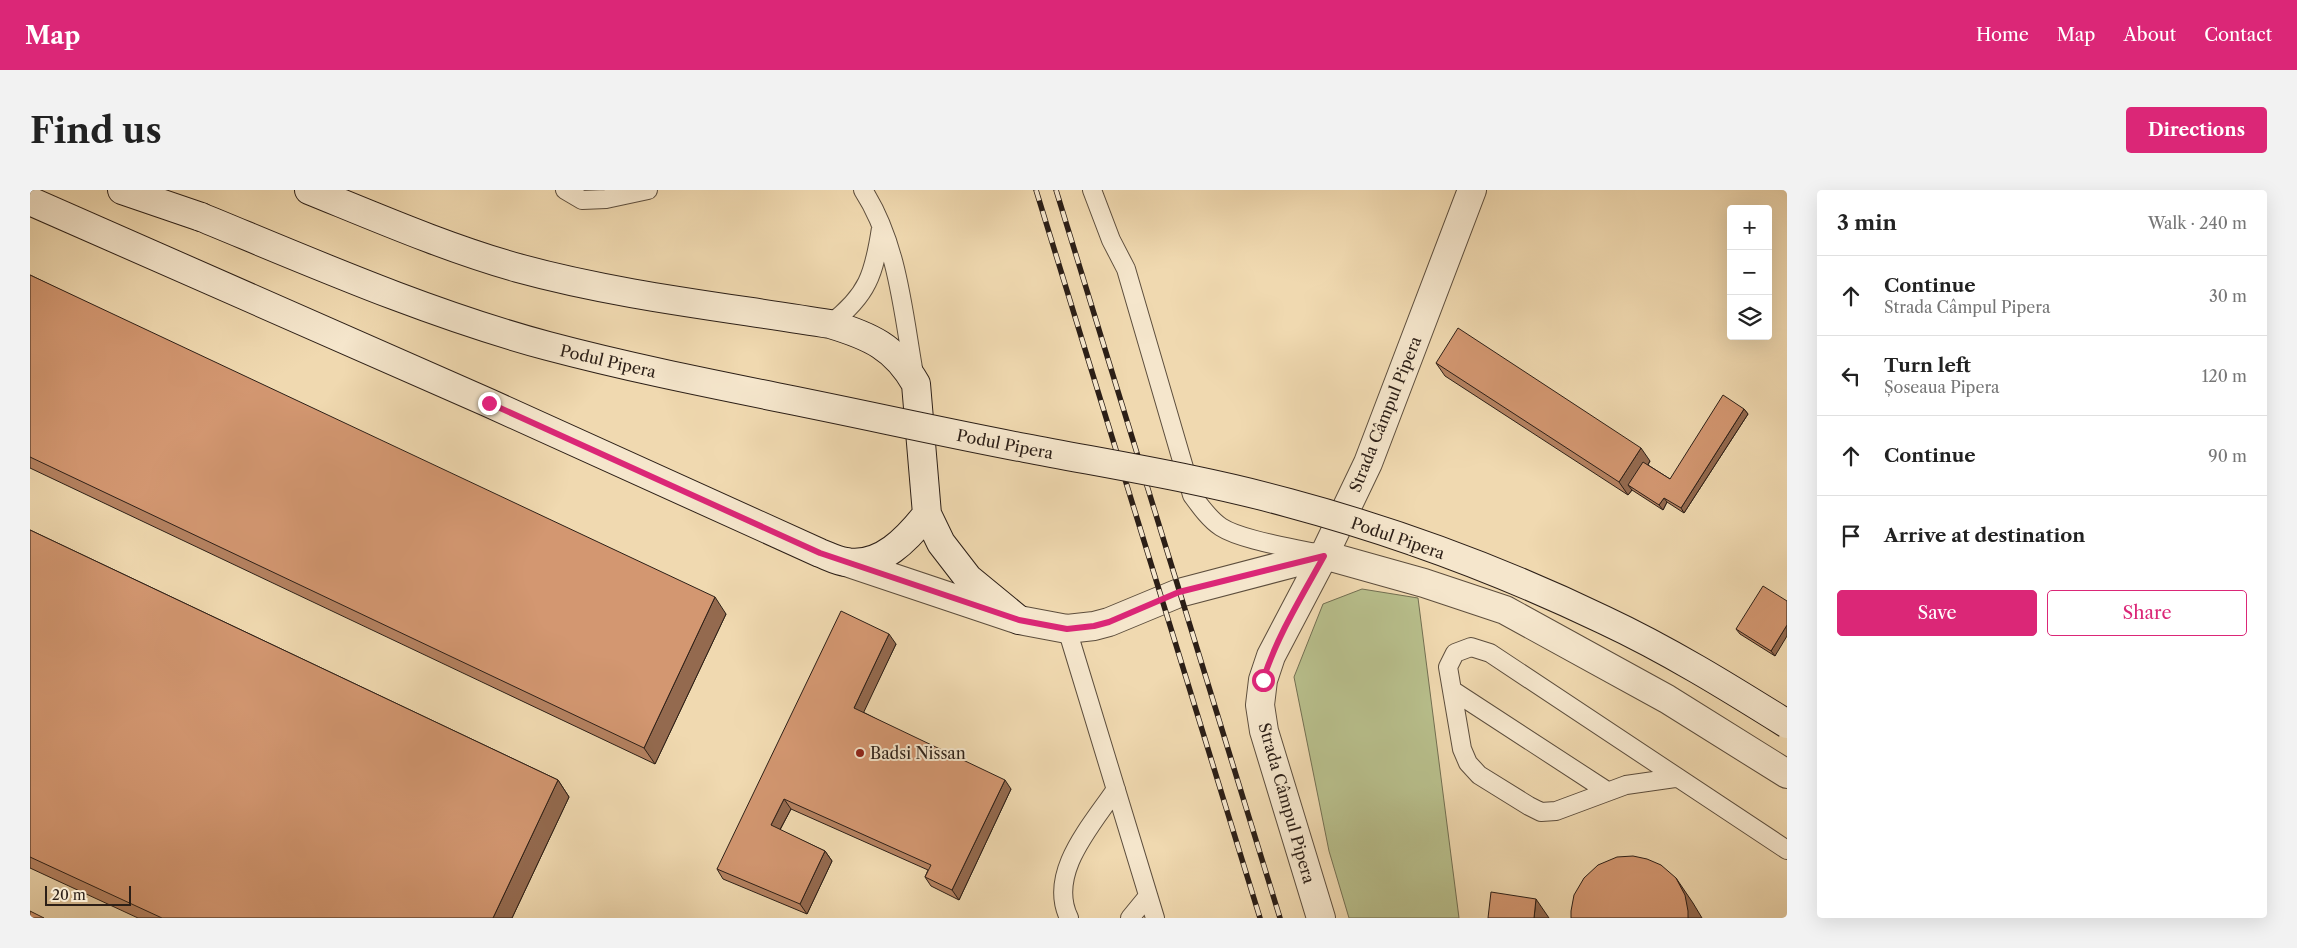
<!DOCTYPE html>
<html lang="en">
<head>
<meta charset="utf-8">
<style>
  :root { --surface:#fff; --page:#f2f2f2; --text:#222; --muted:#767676; --line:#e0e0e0; --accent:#db2777 }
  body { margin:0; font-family:"Libre Caslon Text",serif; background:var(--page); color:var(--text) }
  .controls { position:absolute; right:15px; top:15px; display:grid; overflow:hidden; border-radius:5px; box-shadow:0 5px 20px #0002 }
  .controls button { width:45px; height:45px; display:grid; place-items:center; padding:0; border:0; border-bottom:1px solid var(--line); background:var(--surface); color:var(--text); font:25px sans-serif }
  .scale { position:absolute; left:15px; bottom:12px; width:86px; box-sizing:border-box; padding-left:5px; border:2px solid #2c1f17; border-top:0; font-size:14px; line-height:18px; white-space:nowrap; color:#2c1f17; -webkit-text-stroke:4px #f5e6cc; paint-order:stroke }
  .stop { position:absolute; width:15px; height:15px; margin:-11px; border:4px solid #db2777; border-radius:50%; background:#fff }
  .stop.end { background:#db2777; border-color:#fff; box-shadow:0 1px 5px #0008 }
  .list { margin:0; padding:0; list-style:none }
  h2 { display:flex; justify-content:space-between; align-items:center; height:65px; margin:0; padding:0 20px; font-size:21px }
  h2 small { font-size:16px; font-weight:400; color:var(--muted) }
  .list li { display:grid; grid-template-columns:32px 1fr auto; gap:15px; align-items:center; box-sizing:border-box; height:80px; padding:0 20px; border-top:1px solid var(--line) }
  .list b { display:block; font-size:19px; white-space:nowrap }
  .list p { margin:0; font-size:16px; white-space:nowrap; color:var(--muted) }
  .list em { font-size:16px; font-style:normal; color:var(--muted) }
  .actions { display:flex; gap:10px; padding:15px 20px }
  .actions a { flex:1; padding:11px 0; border:1px solid var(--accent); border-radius:5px; text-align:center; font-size:18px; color:var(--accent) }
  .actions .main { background:var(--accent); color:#fff }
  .icon { flex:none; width:28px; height:28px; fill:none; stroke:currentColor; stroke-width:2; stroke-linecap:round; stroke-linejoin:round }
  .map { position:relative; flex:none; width:1757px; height:728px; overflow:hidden; border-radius:5px }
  header { display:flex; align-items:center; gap:30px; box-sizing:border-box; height:70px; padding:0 25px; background:var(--accent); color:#fff }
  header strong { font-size:24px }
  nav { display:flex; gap:28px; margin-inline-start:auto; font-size:18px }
  .intro { display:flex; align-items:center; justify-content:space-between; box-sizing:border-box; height:120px; padding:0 30px }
  h1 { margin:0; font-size:35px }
  .button { padding:12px 22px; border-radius:5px; background:var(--accent); color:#fff; font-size:18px; font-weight:700 }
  main { display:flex; gap:30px; padding:0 30px }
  aside { flex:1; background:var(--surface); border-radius:5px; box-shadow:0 5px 20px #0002 }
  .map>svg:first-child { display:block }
  .green { fill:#b8bf8c; stroke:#726f52 }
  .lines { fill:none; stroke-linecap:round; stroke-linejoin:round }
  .lane-casing { stroke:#5d4e3d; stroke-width:20 }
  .street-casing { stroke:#5d4e3d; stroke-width:30 }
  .secondary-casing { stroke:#2c1f17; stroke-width:30 }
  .lane { stroke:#f5e6cc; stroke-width:18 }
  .street { stroke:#f5e6cc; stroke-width:28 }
  .secondary { stroke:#f5e6cc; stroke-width:28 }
  .rail-casing { stroke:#2c1f17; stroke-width:5.5 }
  .rail { stroke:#f5e6cc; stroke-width:4; stroke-dasharray:11; stroke-linecap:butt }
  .secondary-bridge-casing { stroke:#2c1f17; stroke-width:30; stroke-linecap:butt }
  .secondary-bridge { stroke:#f5e6cc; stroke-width:28 }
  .wall { fill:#b58261; stroke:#2c1f17 }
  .shaded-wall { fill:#946a4f; stroke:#2c1f17 }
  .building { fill:#d39771; stroke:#2c1f17 }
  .route { stroke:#db2777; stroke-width:6 }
  .poi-dot { fill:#8f2418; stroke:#f5e6cc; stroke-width:2 }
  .labels { text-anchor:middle; stroke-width:4; stroke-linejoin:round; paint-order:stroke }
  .street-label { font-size:16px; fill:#2c1f17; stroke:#f5e6cc }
  .poi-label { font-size:16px; fill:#2c1f17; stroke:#f5e6cc; text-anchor:start }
</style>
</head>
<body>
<header>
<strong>Map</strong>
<nav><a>Home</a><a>Map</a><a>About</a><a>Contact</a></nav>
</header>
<div class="intro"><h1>Find us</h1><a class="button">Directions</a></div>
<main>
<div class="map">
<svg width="1757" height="728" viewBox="0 0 1757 728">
  <rect width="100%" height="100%" fill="#f0d9b0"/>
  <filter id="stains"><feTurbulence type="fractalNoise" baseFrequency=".004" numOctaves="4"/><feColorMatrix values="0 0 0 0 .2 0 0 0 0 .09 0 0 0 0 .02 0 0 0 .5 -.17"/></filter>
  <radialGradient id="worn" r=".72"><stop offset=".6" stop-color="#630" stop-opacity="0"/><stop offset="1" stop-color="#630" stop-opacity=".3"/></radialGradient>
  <path class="green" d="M1332,399L1388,408L1429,728H1319L1299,661L1264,487L1293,414Z"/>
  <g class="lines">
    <g class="lane-casing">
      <path id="lane" d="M535,0L552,10L576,9L618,0
        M833,0C868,54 873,122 884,184
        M1062,0L1081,50L1096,79L1162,305C1170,316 1179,329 1191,337C1211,350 1264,358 1289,364
        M800,134C838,105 844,84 851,38
        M1037,439L1125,728
        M1422,500L1577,601
        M1645,588L1596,595L1526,621L1511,622L1499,616L1449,585L1438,573L1432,559L1418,477L1425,463L1441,457L1460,463L1757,660
        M1039,728C1017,683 1062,635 1086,599
        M1100,728L1118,706"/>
    </g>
    <g class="street-casing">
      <path id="street" d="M816,372L989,430L1037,439L1064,436L1079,432L1149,403L1294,365L1394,393L1475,420L1637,509L1757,584
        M1291,728L1234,541L1230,515L1233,490L1241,466L1294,365L1338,273L1442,0"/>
    </g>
    <g class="secondary-casing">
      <path id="secondary" d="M92,0L171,27
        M279,0C348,28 417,58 488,78C590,106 696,117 800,134C840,146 865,157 886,194L897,324L911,353L938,388L989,430
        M0,11L459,213L790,363C798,366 807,371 816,372C851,378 878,348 897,324"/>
    </g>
    <use href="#lane" class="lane"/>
    <use href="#street" class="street"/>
    <use href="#secondary" class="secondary"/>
    <g class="rail-casing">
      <path id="rail" d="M1006,0L1230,728
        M1026,0L1250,728"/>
    </g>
    <use href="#rail" class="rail"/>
    <g class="secondary-bridge-casing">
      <path id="secondary-bridge" d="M171,27C285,74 399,124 518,156C597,177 677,193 756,209C836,225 916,243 995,258C1083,275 1173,289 1259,313C1367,342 1474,382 1574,430C1638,460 1698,497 1757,534"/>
    </g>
    <use href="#secondary-bridge" class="secondary-bridge"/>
  </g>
  <path class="wall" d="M0,85L696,424L625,574L0,278Z
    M1406,173L1620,271L1618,275L1640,289L1714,219L1718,224L1654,323L1637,312L1633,320L1602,300L1598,305L1415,186Z
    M0,340L528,590L539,607L482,728H108L0,678Z
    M1757,411L1745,466L1710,444L1706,439Z
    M866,454L833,522L981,599L929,710L901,696L895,687L898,680L761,619L750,640L795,661L802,671L777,724L693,689L687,679Z"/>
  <path class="shaded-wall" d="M1714,219L1718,224L1654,323L1651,318Z
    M1611,258L1620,271L1603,298L1598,295L1602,300L1598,305L1589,292Z
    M1634,308L1637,312L1633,320L1629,315Z
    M685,407L696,424L625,574L614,558Z
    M1757,435V446L1745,466L1741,461Z
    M859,444L866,454L831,528L824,518Z
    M528,590L539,607L482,728H463Z
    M975,590L981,599L929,710L922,700Z
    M754,609L761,619L747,645L741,635Z
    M795,661L802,671L777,724L770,714Z
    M1646,688L1663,713L1672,728H1658Z
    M1506,709L1519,728H1504Z"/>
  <path class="building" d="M0,85L685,407L614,558L0,267Z
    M1428,138L1611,258L1589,292L1406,173Z
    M1693,205L1714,219L1651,318L1634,308L1629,315L1598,295L1613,272L1640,289Z
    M0,340L528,590L463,728H132L0,667Z
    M1733,396L1757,411V435L1741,461L1706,439Z
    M811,421L859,444L824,518L975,590L922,700L895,687L901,675L754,609L741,635L795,661L770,714L687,679Z
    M1603,666L1617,669L1631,675L1646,688L1655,705L1658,721V728H1541V721L1544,705L1554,688L1568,675L1587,667Z
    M1461,702L1506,709L1504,728H1458Z
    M0,721L14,728H0Z"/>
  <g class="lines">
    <path class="route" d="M459,213L790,363L989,430L1037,439L1064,436L1079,432L1149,402L1294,366C1272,406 1247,446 1233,490"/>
  </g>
  <circle class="poi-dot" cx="830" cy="563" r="5"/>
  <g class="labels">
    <g class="street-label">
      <text transform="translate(578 171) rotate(13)" y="6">Podul Pipera</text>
      <text transform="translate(1355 224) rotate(-68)" y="6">Strada Câmpul Pipera</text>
      <text transform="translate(975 254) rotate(11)" y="6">Podul Pipera</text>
      <text transform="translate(1368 348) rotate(19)" y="6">Podul Pipera</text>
      <text transform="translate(1257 613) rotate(74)" y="6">Strada Câmpul Pipera</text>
    </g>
    <g class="poi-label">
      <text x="840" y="569">Badsi Nissan</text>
    </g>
  </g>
  <rect width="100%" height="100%" filter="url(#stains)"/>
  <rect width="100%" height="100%" fill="url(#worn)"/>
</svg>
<div class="controls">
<button>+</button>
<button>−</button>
<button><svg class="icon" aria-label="layers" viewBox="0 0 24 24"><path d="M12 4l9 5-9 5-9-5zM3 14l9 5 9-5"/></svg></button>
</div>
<div class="scale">20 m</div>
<div class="stop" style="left:1233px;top:490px"></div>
<div class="stop end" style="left:459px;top:213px"></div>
</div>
<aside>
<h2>3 min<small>Walk · 240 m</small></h2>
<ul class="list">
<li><svg class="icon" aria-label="ahead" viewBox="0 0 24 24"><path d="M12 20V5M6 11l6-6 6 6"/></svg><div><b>Continue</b><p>Strada Câmpul Pipera</p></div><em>30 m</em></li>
<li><svg class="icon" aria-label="left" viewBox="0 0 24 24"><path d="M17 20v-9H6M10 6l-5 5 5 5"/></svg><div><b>Turn left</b><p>Șoseaua Pipera</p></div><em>120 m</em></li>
<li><svg class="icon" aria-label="ahead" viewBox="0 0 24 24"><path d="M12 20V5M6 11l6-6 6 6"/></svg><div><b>Continue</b></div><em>90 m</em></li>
<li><svg class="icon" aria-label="arrive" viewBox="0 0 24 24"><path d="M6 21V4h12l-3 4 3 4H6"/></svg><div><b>Arrive at destination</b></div></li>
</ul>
<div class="actions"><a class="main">Save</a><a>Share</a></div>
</aside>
</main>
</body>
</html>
